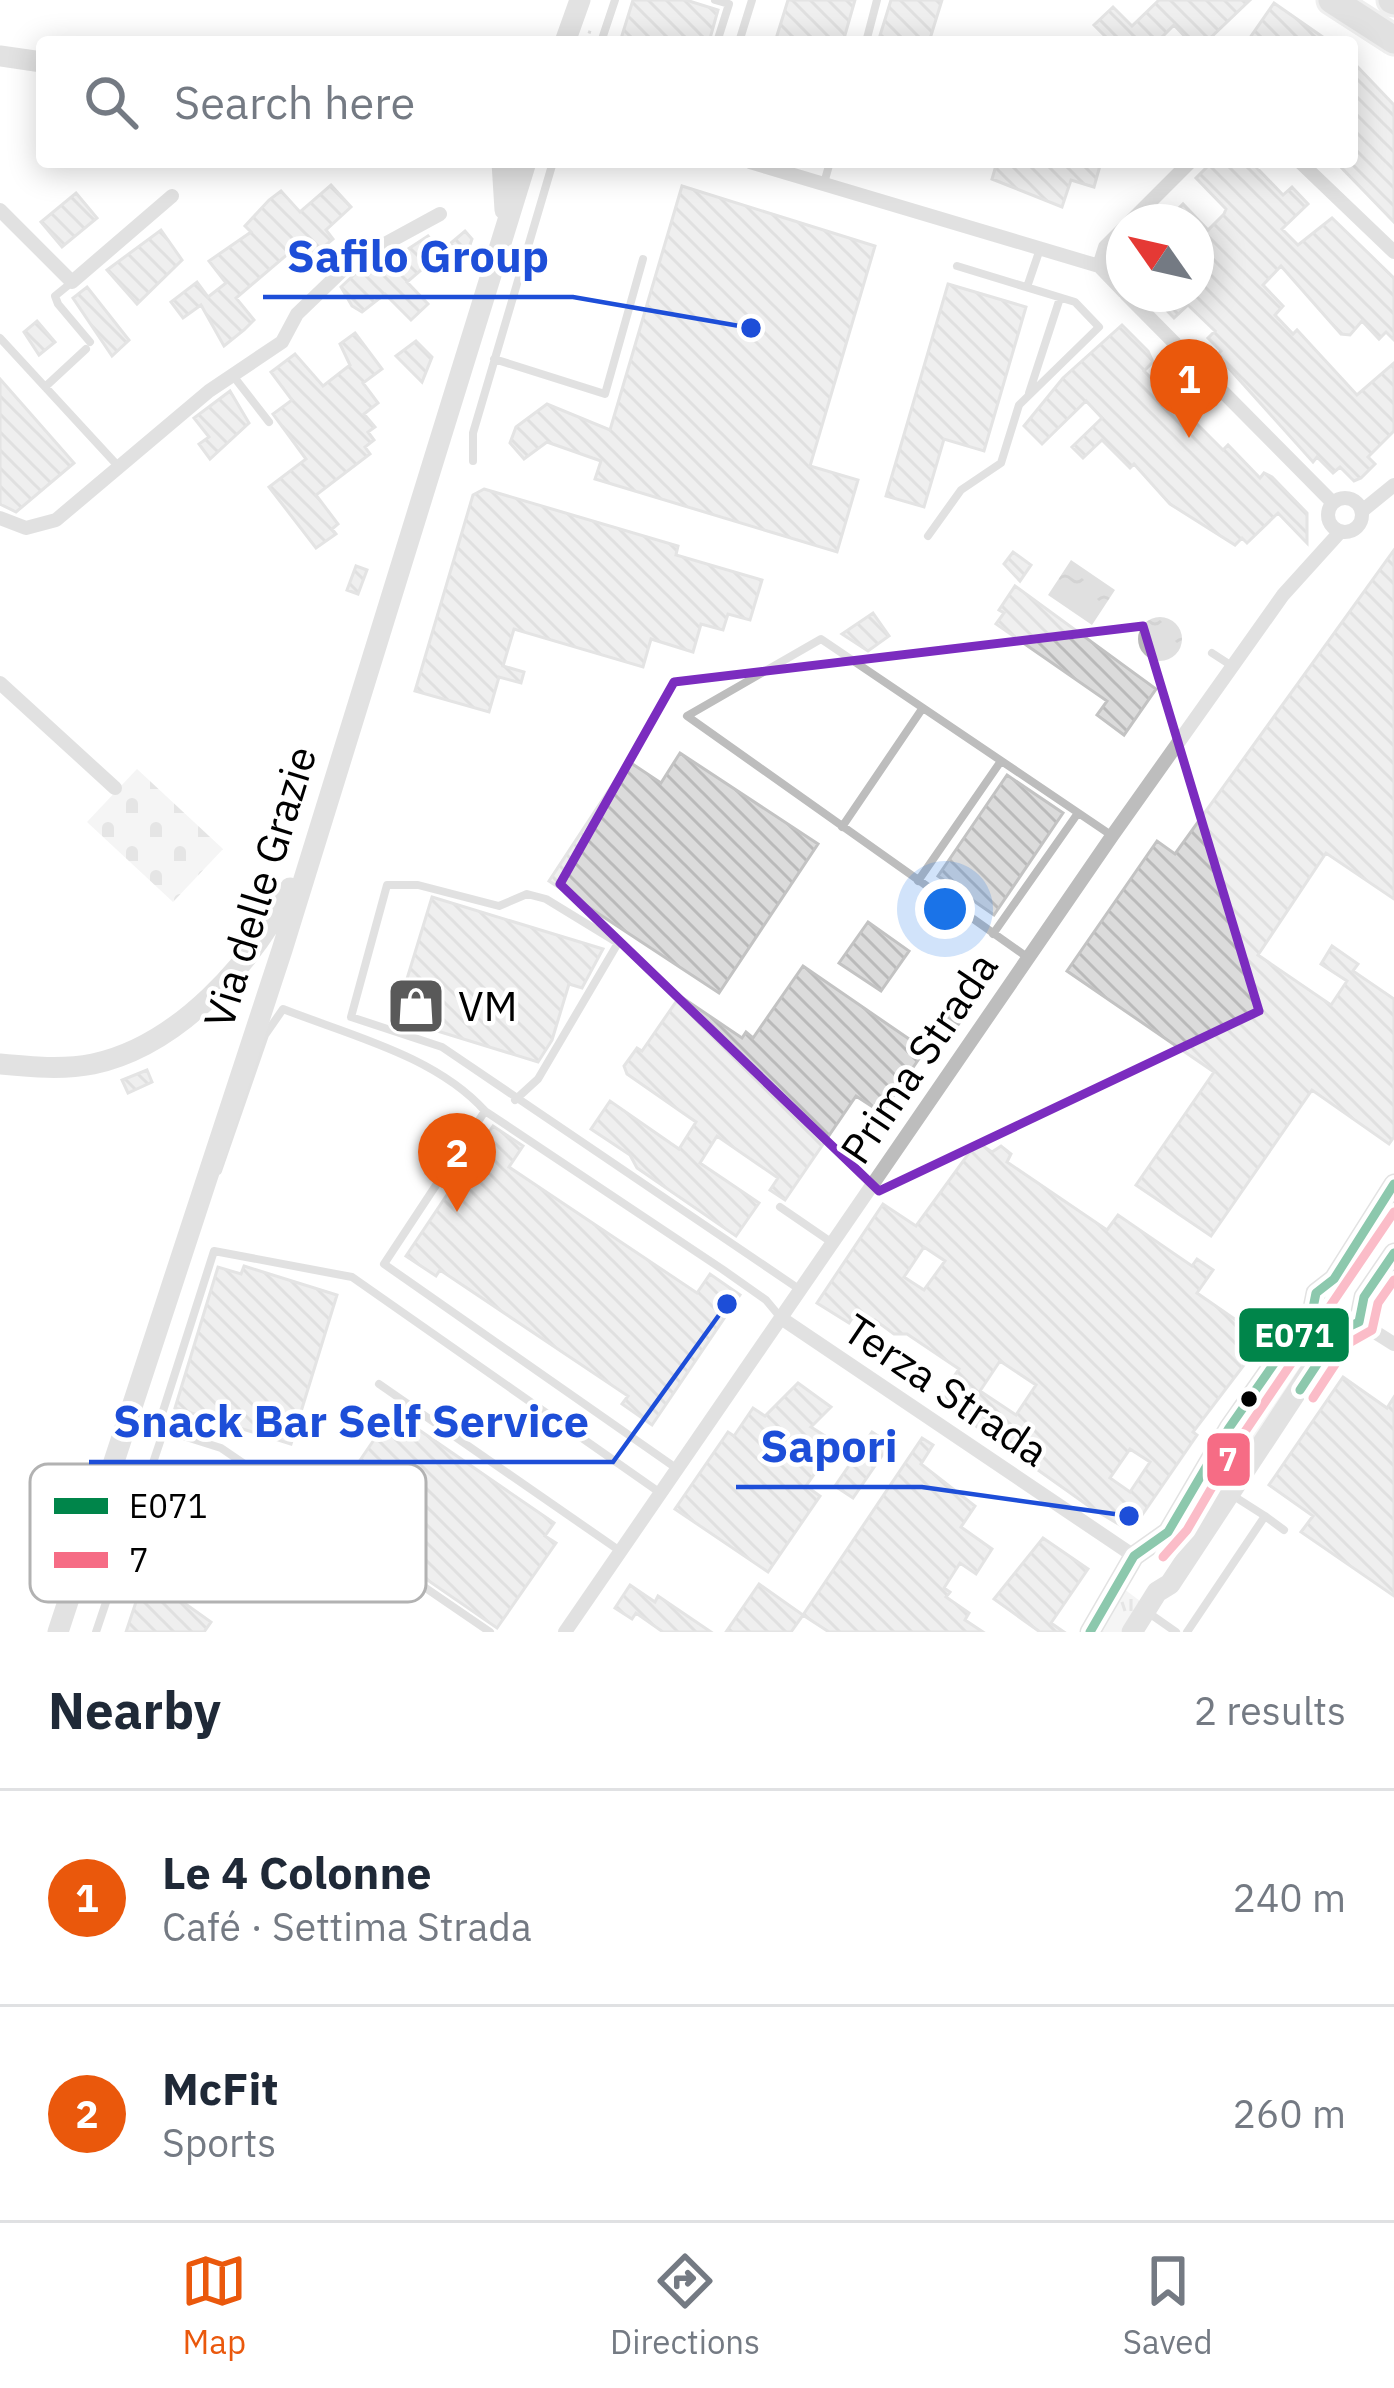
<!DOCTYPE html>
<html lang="en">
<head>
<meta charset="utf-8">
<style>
  :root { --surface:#fff; --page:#f2f2f3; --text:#1f2937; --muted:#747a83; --line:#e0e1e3; --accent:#ea580c }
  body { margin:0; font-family:"IBM Plex Sans",sans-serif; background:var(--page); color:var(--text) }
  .compass { position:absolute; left:1106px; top:204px; width:108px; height:108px; border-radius:50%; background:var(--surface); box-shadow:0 6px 30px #0003; rotate:304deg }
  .you { position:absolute; left:945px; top:909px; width:42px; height:42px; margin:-30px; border:9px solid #fff; border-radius:50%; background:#1a73e8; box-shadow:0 0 0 18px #1a73e833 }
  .badge { display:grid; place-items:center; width:78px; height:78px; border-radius:50%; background:var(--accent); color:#fff; font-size:39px; font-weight:700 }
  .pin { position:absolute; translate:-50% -99px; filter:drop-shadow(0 3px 6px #0008) }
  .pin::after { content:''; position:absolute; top:63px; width:42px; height:36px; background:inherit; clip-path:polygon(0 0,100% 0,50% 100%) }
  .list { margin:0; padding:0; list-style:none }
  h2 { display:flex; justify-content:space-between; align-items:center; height:156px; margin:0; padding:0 48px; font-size:51px }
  h2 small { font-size:39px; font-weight:400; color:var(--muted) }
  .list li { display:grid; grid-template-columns:78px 1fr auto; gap:36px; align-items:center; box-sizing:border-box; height:216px; padding:0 48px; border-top:3px solid var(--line) }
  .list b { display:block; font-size:45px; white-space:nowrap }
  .list p { margin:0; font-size:39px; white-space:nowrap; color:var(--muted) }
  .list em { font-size:39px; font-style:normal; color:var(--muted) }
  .icon { flex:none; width:66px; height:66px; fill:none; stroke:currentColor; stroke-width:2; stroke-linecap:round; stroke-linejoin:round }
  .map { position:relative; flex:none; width:1394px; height:1632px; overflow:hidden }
  .search { position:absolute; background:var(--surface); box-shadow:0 6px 30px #0003; left:36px; right:36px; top:36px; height:132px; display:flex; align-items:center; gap:30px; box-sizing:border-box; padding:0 42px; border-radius:12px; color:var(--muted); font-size:45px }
  .sheet { height:588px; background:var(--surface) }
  nav { display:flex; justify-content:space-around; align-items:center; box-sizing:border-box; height:168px; border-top:3px solid var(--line); background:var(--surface); font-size:33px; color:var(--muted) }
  nav a { display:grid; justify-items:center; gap:6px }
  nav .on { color:var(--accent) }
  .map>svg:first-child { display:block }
  .grass { fill:url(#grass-tufts) }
  .cemetery { fill:url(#cemetery-stones) }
  .water { fill:url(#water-ripples) }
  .building { fill:url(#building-back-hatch); stroke:#c3c3c3; stroke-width:3; fill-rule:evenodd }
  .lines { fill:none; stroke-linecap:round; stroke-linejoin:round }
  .highway-casing { stroke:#dbdbdb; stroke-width:33 }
  .path { stroke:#c2c2c2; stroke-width:3; stroke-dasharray:3 6; stroke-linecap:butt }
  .lane { stroke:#bdbdbd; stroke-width:8 }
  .street { stroke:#bdbdbd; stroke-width:14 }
  .secondary { stroke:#bfbfbf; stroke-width:21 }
  .highway { stroke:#bdbdbd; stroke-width:27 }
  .bus-1-casing { stroke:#fff; stroke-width:18 }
  .bus-2-casing { stroke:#fff; stroke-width:18 }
  .bus-1 { stroke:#00854a; stroke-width:9 }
  .bus-2 { stroke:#f66c85; stroke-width:9 }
  .marked { fill:none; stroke:#7b2cbf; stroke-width:9; stroke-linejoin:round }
  .bus-dot { fill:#000; stroke:#fff; stroke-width:4.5 }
  .labels { text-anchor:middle; stroke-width:9; stroke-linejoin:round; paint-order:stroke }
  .street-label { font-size:42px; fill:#000; stroke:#fff }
  .poi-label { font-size:42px; fill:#000; stroke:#fff; text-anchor:start }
  .key { fill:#fff; stroke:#b2b2b2; stroke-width:3 }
  .key-label { font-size:33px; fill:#000 }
  .leader { fill:none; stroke:#1d4ed8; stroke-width:4.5 }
  .callout-dot { fill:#1d4ed8; stroke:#fff; stroke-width:4.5 }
  .callout-label { font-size:45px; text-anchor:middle; font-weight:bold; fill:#1d4ed8; stroke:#fff; stroke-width:9; stroke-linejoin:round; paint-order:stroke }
  .line-badge { stroke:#fff; stroke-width:4.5 }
  .badge-label { font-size:33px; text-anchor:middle; font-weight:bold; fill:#fff }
</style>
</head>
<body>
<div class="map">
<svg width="1394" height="1632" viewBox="0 0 1394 1632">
  <defs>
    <pattern id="grass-tufts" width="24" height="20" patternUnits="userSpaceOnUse" patternTransform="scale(3)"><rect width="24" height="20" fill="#e8e8e8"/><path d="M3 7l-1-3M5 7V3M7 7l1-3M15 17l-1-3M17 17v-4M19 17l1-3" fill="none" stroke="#c5c5c5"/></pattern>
    <pattern id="cemetery-stones" width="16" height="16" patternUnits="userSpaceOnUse" patternTransform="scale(3)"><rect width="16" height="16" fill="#e8e8e8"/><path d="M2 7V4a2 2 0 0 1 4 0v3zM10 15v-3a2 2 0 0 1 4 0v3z" fill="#c5c5c5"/></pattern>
    <pattern id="water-ripples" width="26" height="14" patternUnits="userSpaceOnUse" patternTransform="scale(3)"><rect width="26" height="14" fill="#bababa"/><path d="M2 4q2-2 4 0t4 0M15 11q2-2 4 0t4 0" fill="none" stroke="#9e9e9e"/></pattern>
    <pattern id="building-back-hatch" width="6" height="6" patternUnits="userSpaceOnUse" patternTransform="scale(3)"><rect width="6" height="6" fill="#dbdbdb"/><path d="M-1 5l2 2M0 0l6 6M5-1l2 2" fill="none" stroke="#bababa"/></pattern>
  </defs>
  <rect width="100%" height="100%" fill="#fff"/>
  <path class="grass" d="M1312,1324L1322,1336L1178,1553L1167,1542Z
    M1124,1589L1140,1601L1121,1632H1098Z"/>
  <path class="cemetery" d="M137,769L223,849L173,902L87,822Z"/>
  <path class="water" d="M1071,560L1115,590L1092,625L1048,595Z
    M1138 639a22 22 0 1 1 44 0a22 22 0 1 1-44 0Z"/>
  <path class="building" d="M633,0H686L718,10L709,42H620Z
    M788,0H855L843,42H775Z
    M891,0H942L929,42H878Z
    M1159,0H1250L1206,42H1190L1174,25L1157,42H1111L1094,25L1113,7L1132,26Z
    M1274,3L1330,42H1247Z
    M1352,61L1394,105V222L1336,162H1352Z
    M997,162H1101L1094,187L1071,180L1062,207L992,179Z
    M1212,162H1263L1257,168L1283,195L1292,187L1308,204L1282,229L1298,245L1332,218L1394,278V340L1386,332L1379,339L1362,321L1350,335L1341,334L1281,266L1263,285L1283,306L1275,315L1293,334L1297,330L1357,395L1394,363V431L1368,457L1375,464L1361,478L1354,481L1340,467L1333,473L1317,457L1313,462L1217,355L1221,351L1208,338L1215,331L1188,305L1174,318L1151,294H1196V222H1165L1183,204L1208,230L1224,214L1226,209L1196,178Z
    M331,185L351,207L326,230L333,239L307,261L296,247L236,298L254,320L244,330L224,346L201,305L183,318L171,302L197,282L208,297L226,283L209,261L251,232L245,226L269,200L281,191L300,212Z
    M682,186L875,246L810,466L858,480L837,552L595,479L601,461L547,442L524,459L510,443L516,427L547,404L610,430Z
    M76,193L97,218L62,247L41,222Z
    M161,230L182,260L137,304L107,270Z
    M465,231L472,239L465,259L451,243Z
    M428,236L442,252L407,282L428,304L411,320L385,294L362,312L352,306L341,287L357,272L363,269L368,275L397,250L405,251Z
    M948,284L1026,307L984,451L944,439L924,507L886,496Z
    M87,287L129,340L112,356L73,298Z
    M37,321L55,342L39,355L24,332Z
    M1122,325L1148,351L1153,362L1144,371L1223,450L1228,445L1260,478L1264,473L1272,477L1307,513V543L1278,513L1247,543L1242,538L1235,545L1170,504L1134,464L1130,468L1102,440L1083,458L1072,447L1102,418L1086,401L1042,444L1024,426L1063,378Z
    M355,333L382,369L363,383L378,403L364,414L375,427L368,432L374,440L365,447L370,454L316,495L338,524L332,529L336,534L316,548L269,487L306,459L273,414L292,400L271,372L295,354L323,386L350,365L340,344Z
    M416,341L432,357L422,382L396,356Z
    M0,379L74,463L16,512L0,504Z
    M230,391L249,423L210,459L199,444L209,437L194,418Z
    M484,489L678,546L676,555L762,580L750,620L728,614L723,630L701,624L693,652L651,639L643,667L514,629L503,666L524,672L521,683L499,677L489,712L415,691L473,495Z
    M1394,550V899L1326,853L1258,955L1331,1005L1347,981L1321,964L1332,946L1358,964L1353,971L1394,999V1137L1389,1144L1312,1090L1211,1236L1136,1185L1214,1072L1067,971L1157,841L1175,854Z
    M1013,552L1031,565L1020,581L1004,564Z
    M356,566L367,570L358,594L347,590Z
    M1015,586L1156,689L1124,735L1097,715L1107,701L996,624L1004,613L999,610Z
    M873,613L889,636L868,651L842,634Z
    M680,753L818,844L719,993L549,881L628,761L661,783Z
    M1007,775L1063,813L994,915L938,876Z
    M432,897L603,949L582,988L569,984L552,1040L538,1062L395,1018Z
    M868,922L909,951L881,991L839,963Z
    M803,966L925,1050L882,1113L856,1096L785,1200L770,1190L778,1178L717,1136L700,1163L759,1203L736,1236L637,1168L630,1155L591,1129L610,1101L679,1149L696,1122L627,1074L624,1066L637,1048L642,1051L680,996L742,1038L746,1032L753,1038Z
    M963,987L977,997L958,1025L944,1015Z
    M147,1070L152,1082L128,1093L122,1080Z
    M493,1126L523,1146L509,1167L697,1293L710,1274L740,1295L652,1425L622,1404L628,1396L440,1270L436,1276L406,1256Z
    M977,1142L992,1152L1001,1146L1011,1154L1007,1162L1107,1230L1118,1215L1192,1266L1197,1259L1213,1270L1197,1293L1236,1320L1241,1313L1263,1329L1256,1340L1260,1344L1193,1432L1197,1435L1138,1521L1120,1525L1090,1507L955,1411L940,1396L959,1369L907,1334H894L875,1320L869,1328L853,1317L849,1323L817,1303L883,1204L916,1226ZM924,1247L945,1261L924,1290L904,1277ZM1000,1361L1036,1385L1016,1415L980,1391ZM1130,1449L1150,1462L1130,1492L1110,1478Z
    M244,1266L337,1295L291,1444L175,1408L218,1267L241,1274Z
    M1343,1377L1387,1408L1394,1397V1596L1301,1532L1313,1516L1269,1485Z
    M798,1383L831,1407L811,1427L836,1443L806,1486L820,1496L768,1572L675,1509L728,1432L734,1436L753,1408L765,1416Z
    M393,1412L554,1523L545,1536L556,1543L497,1628L326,1510Z
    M872,1432L890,1444L853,1498L835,1486Z
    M922,1438L933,1445L921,1464L975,1506L961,1527L992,1549L976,1574L960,1563L944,1588L950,1592L946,1597L969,1613L965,1620L983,1632H829L803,1615Z
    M1043,1538L1088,1569L1051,1623L1064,1632H1040L994,1599Z
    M145,1575L211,1622L204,1632H126Z
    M759,1584L803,1615L791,1632H726Z
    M630,1585L655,1602L658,1596L711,1632H663L636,1613L632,1619L615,1608Z"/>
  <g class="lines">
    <g class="highway-casing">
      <path id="highway" d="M1332,0L1394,40
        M1392,0L1394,1"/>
    </g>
    <path class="path" d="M586,42L592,25"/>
    <path class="lane" d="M715,0L729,4L717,42
      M601,42L615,0
      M739,42L752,0
      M866,42L877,0
      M824,183L830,162
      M71,283L55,296L58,304L90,342
      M1027,287L1040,249
      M0,338L118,466
      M494,359L605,394L643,259
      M234,377L269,422
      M45,387L86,349
      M1029,393L1060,298
      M473,461V433L553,162
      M928,536L961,490L1001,463L1019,405L1099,327L1075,302L957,266
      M1212,653L1232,666
      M842,827L922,709
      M918,881L1001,761
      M993,934L1078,813
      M1027,957L687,716L821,639L1111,835
      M515,1100L538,1079L618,943L546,899L527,894L499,906L418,885H387L351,1017L442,1047L799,1289
      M218,1171L265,1035L283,1009C349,1035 436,1056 485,1111
      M780,1207L831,1242
      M379,1384L620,1551
      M163,1411L214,1251L352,1277L659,1492
      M676,1468L384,1264L485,1111L722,1269L766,1300L781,1318
      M1265,1516L1284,1530
      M1146,1611L1176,1632
      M96,1632L164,1430L221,1448L490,1632
      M1187,1632L1265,1516L1232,1495"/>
    <path class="street" d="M750,162L1099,266L1124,292
      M1300,162L1394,252
      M0,210L72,282L172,196
      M1130,222L1190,162
      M1099,266L1105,247L1124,228
      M1126,294L1333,503
      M1328 515a17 17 0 1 1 34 0a17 17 0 1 1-34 0Z
      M1362,511L1394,485
      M0,518L26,528L56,520L209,391L282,342L297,314L350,263L440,214
      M0,683L115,788
      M781,1318L1134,1556
      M1359,1322L1394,1344
      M565,1632L1112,836L1283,595L1340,532"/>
    <path class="secondary" d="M565,42L580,0
      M0,56L42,62
      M502,162L505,210
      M0,1064C31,1067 63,1070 93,1064C178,1046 254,962 290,888
      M58,1632L282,950L526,162
      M1090,1632L1134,1556L1168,1532L1229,1428L1313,1308L1316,1293L1334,1279L1394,1184
      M1132,1632L1157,1592L1170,1584L1324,1350L1339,1331L1359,1322L1364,1297L1394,1253"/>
    <use href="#highway" class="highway"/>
    <g class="bus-1-casing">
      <path id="bus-1" d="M1300,1390L1339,1331L1359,1322L1364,1297L1394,1253
        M1090,1632L1134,1556L1168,1532L1229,1428L1313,1308L1316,1293L1334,1279L1394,1184"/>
    </g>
    <g class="bus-2-casing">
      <path id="bus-2" d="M1313,1398L1349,1343L1372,1330L1378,1303L1394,1280
        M1163,1557L1187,1530L1242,1436L1394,1212"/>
    </g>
    <use href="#bus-1" class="bus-1"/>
    <use href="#bus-2" class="bus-2"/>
  </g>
  <path d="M0 0H1394V1632H0ZM1143,626L1259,1011L879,1191L560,884L674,682Z" fill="#fff" fill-opacity=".55" fill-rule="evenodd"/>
  <path class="marked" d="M1143,626L1259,1011L879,1191L560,884L674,682Z"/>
  <defs>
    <g id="shop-square" transform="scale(3)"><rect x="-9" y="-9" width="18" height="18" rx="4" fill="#595959" stroke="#fff"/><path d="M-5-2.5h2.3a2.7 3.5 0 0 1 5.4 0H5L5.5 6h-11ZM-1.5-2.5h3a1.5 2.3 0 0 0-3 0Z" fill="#fff"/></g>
  </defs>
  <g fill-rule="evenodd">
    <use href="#shop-square" x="416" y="1006"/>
  </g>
  <circle class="bus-dot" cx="1249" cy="1399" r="10"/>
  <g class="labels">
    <g class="street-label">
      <text transform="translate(260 887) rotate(-73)" y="15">Via delle Grazie</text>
      <text transform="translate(919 1058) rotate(-56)" y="15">Prima Strada</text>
      <text transform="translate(946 1390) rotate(34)" y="15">Terza Strada</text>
    </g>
    <g class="poi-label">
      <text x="458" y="1021">VM</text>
    </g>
  </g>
  <rect x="30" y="1464" width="396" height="138" rx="18" class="key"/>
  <rect x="54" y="1498" width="54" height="16" fill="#00854a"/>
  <rect x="54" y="1552" width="54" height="16" fill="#f66c85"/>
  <g class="key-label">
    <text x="129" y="1518">E071</text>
    <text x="129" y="1572">7</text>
  </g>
  <path class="leader" d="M751 328L573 297H263M727 1304L613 1462H89M1129 1516L922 1487H736"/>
  <g class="callout-dot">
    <circle cx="751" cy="328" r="12"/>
    <circle cx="727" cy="1304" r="12"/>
    <circle cx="1129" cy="1516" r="12"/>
  </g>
  <g class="callout-label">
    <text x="418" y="272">Safilo Group</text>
    <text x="351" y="1437">Snack Bar Self Service</text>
    <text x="829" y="1462">Sapori</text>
  </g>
  <g class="line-badge">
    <rect x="1237" y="1306" width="114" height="58" rx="12" fill="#00854a"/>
    <rect x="1205" y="1431" width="47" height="57" rx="12" fill="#f66c85"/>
  </g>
  <g class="badge-label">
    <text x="1294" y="1347">E071</text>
    <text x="1228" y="1471">7</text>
  </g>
</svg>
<svg class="compass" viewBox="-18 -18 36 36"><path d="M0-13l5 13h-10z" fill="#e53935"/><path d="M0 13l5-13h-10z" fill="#747a83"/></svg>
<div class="you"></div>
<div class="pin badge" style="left:1189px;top:438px">1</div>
<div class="pin badge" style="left:457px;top:1212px">2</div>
<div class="search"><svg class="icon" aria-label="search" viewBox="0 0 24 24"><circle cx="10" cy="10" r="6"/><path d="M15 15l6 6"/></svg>Search here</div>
</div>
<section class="sheet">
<h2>Nearby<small>2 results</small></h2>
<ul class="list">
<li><span class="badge">1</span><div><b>Le 4 Colonne</b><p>Café · Settima Strada</p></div><em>240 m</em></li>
<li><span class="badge">2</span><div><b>McFit</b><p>Sports</p></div><em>260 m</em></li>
</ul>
</section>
<nav>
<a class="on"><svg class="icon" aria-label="map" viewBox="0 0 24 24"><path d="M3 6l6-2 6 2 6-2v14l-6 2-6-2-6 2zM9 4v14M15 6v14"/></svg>Map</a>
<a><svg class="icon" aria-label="directions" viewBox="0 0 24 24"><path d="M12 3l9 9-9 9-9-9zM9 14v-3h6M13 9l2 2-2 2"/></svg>Directions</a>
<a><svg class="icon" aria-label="saved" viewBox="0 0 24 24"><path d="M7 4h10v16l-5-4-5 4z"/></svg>Saved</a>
</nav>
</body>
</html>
